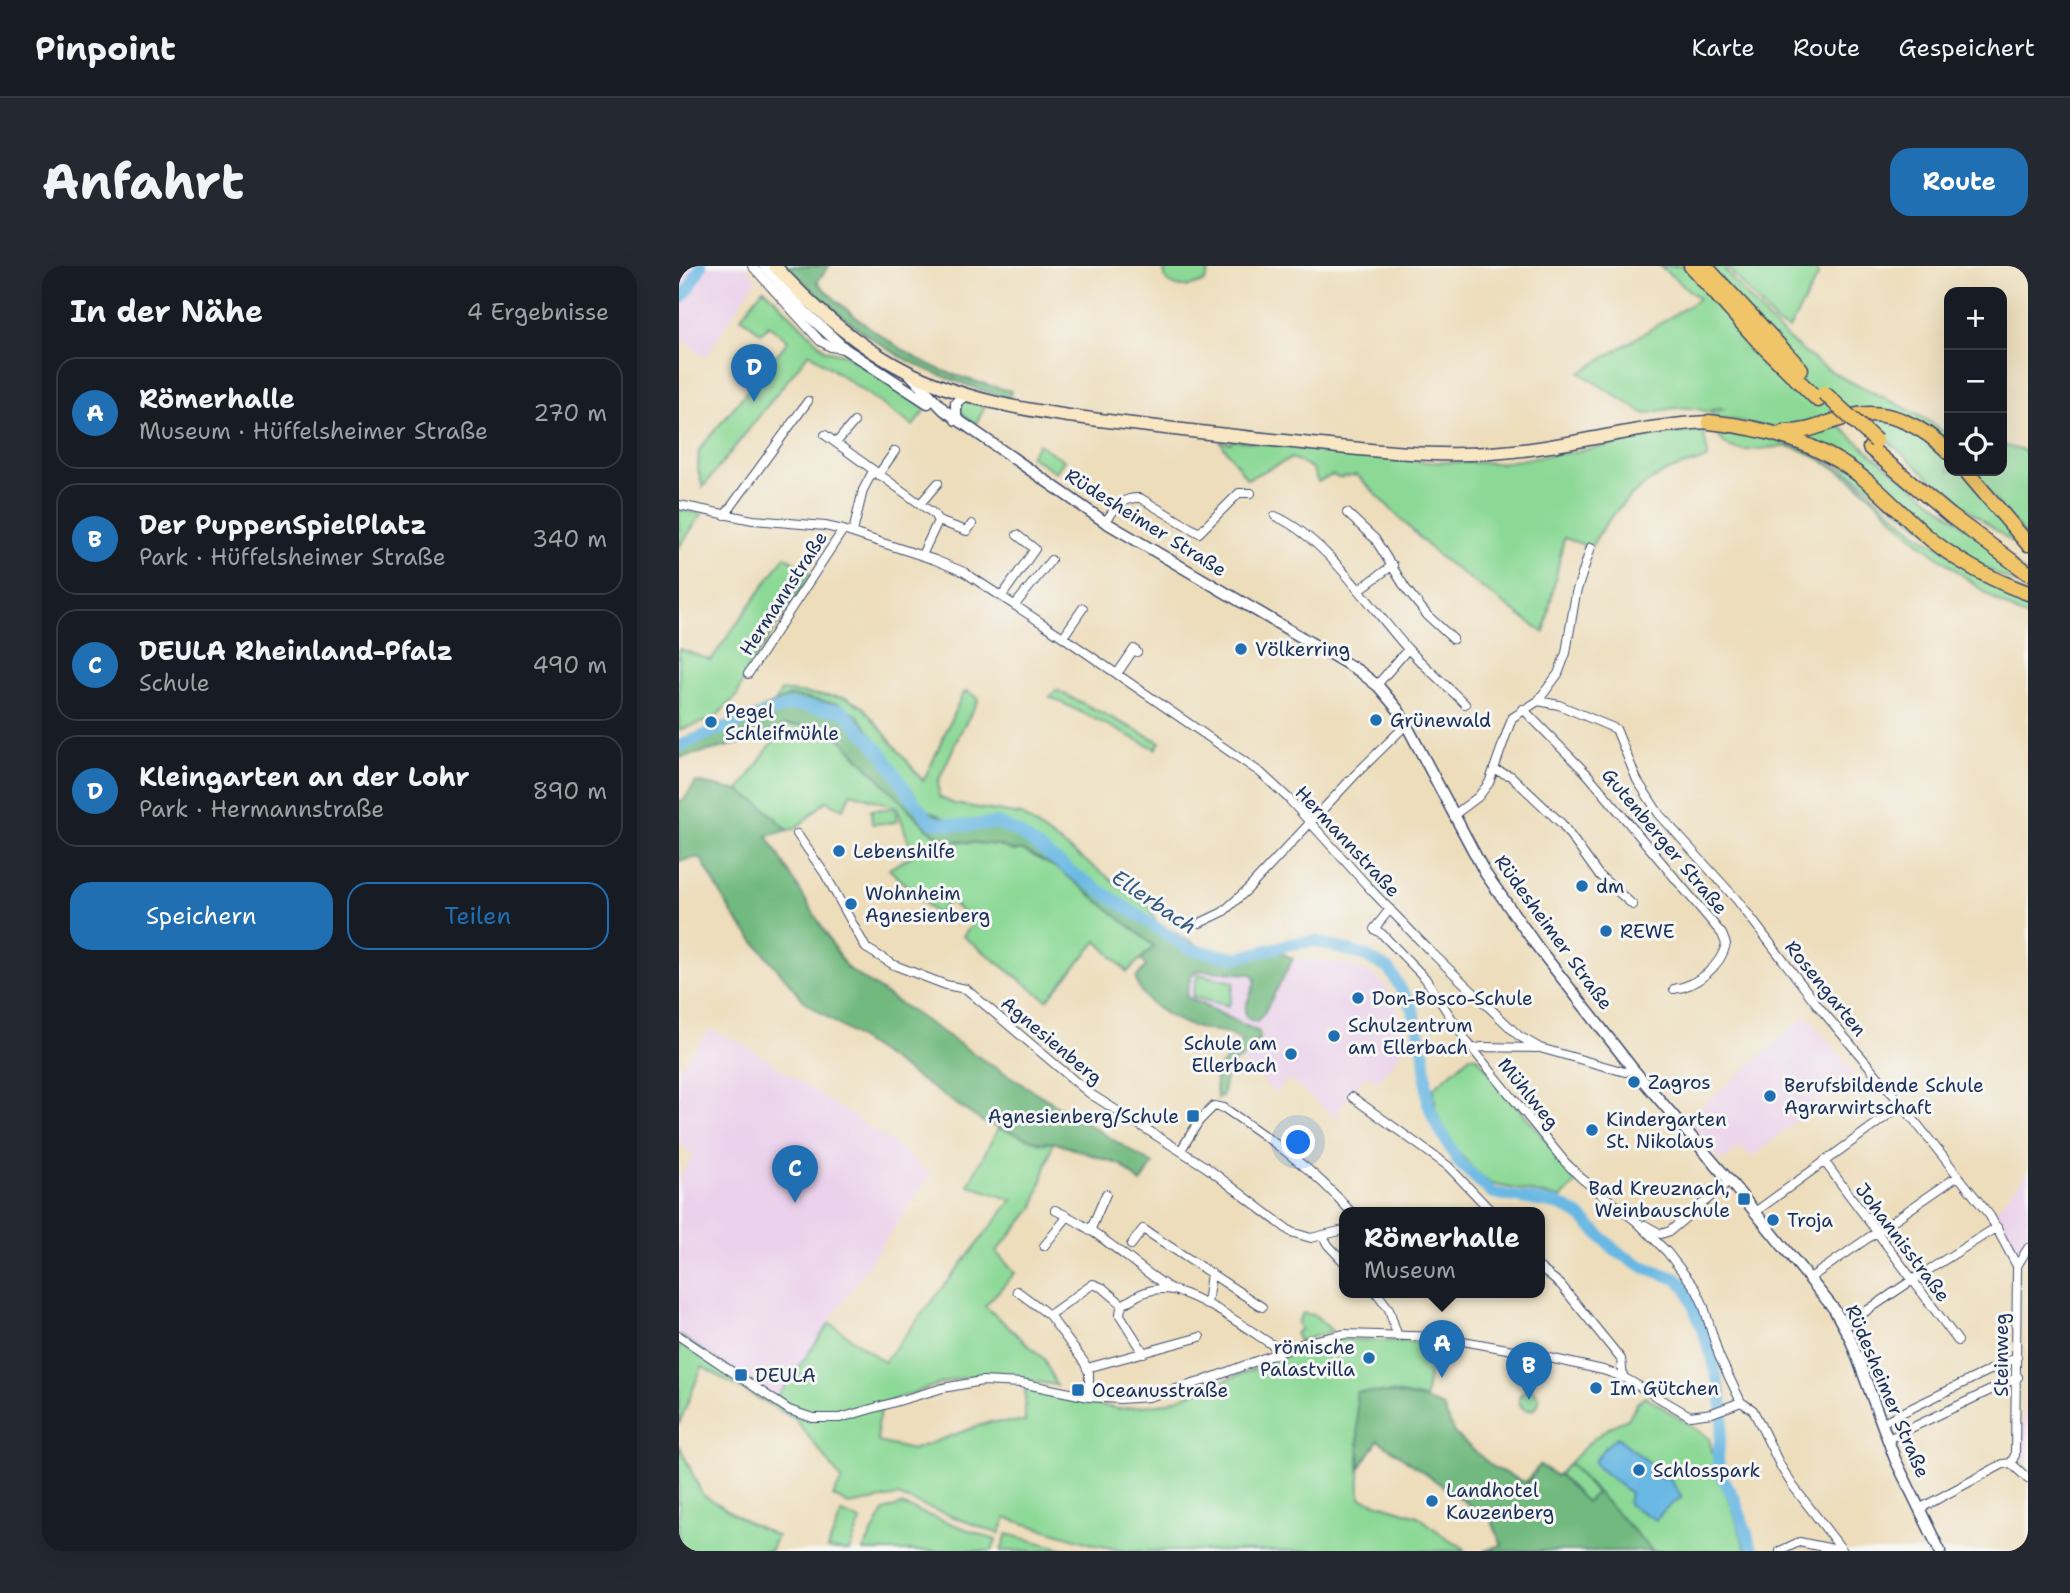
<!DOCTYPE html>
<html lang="de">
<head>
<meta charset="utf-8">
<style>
  :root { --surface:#171b24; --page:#242831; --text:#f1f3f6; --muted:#9ea1a6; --line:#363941; --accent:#1f6fb2 }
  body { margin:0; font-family:"Shantell Sans",sans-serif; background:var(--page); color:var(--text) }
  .controls { position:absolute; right:21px; top:21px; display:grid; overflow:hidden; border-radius:14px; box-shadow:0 7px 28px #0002 }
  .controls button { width:63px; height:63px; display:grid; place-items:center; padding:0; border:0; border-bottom:2px solid var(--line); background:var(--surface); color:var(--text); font:35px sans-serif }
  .you { position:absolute; left:620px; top:877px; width:24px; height:24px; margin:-18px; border:5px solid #fff; border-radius:50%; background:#1a73e8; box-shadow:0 0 0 10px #1a73e833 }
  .badge { display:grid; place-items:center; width:46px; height:46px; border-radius:50%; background:var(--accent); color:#fff; font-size:23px; font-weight:700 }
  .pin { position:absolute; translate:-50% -58px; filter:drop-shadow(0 2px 4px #0008) }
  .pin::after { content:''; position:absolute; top:37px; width:24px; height:21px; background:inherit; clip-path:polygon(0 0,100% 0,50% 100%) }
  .popup { position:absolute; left:660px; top:941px; width:206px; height:91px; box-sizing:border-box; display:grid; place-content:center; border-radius:14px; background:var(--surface); filter:drop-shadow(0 2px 5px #0005); font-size:23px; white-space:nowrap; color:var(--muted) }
  .popup b { font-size:26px; color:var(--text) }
  .popup::after { content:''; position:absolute; left:50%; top:100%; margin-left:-14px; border:14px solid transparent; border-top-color:var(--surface) }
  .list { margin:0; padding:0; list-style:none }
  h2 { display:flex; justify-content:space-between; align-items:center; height:91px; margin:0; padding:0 28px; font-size:30px }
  h2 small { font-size:23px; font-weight:400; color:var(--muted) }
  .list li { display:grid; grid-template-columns:46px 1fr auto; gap:21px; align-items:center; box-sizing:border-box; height:112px; margin:0 14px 14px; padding:0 14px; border:2px solid var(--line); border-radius:21px }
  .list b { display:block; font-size:26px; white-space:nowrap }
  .list p { margin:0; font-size:23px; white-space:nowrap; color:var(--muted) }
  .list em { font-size:23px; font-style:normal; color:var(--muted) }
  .actions { display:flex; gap:14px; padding:21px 28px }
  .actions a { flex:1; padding:16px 0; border:2px solid var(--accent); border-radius:21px; text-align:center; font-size:24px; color:var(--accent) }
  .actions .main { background:var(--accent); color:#fff }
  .icon { flex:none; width:38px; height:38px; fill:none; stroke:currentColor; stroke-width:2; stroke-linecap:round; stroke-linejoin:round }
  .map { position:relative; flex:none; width:1349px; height:1285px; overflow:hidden; border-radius:21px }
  header { display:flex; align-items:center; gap:42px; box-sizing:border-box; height:98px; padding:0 35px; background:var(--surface); border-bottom:2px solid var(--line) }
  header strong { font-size:33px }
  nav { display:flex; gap:38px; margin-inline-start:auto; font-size:24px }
  .intro { display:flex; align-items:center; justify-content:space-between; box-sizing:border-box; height:168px; padding:0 42px }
  h1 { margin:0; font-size:49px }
  .button { padding:18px 32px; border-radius:21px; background:var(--accent); color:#fff; font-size:24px; font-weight:700 }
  main { display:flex; gap:42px; padding:0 42px }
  aside { flex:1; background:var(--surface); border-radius:21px; box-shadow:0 7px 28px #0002 }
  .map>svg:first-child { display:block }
  .built { fill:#ebd1eb }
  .green { fill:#8cd996; stroke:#54847a; stroke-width:2 }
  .forest { fill:#71b97f; stroke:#46746e; stroke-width:2 }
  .water { fill:#69b8e3; stroke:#4274a0; stroke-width:2 }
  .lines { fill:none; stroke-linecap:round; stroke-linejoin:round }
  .river { stroke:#69b8e3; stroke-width:12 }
  .minor-casing { stroke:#3a496c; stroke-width:10 }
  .tertiary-casing { stroke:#3a496c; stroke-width:13 }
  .secondary-casing { stroke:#3a496c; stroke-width:15 }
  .trunk-casing { stroke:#3a496c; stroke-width:17 }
  .minor { stroke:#fff; stroke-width:8 }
  .tertiary { stroke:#fff; stroke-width:10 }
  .secondary { stroke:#f9e7c3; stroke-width:12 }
  .trunk { stroke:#f0c469; stroke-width:14 }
  .trunk-bridge-casing { stroke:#3a496c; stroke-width:17; stroke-linecap:butt }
  .trunk-bridge { stroke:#f0c469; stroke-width:14 }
  .poi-dot { fill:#1f6fb2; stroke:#f6f6f2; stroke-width:2.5 }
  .labels { text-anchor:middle; stroke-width:6; stroke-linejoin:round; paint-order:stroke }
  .street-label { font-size:19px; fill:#1b2f5e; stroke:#f6f6f2 }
  .poi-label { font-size:19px; fill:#1b2f5e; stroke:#f6f6f2; text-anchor:start }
  .water-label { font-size:21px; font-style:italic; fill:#325886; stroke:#f6f6f2 }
</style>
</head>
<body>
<header>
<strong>Pinpoint</strong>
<nav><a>Karte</a><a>Route</a><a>Gespeichert</a></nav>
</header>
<div class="intro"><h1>Anfahrt</h1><a class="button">Route</a></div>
<main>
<aside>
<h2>In der Nähe<small>4 Ergebnisse</small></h2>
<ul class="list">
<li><span class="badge">A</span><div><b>Römerhalle</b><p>Museum · Hüffelsheimer Straße</p></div><em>270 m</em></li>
<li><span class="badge">B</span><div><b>Der PuppenSpielPlatz</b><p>Park · Hüffelsheimer Straße</p></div><em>340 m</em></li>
<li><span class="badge">C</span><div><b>DEULA Rheinland-Pfalz</b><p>Schule</p></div><em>490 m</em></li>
<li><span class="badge">D</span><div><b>Kleingarten an der Lohr</b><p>Park · Hermannstraße</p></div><em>890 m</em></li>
</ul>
<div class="actions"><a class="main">Speichern</a><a>Teilen</a></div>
</aside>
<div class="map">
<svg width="1349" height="1285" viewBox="0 0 1349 1285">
  <rect width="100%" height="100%" fill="#f6f6f2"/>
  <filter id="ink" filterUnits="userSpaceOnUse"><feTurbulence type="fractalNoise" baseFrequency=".0143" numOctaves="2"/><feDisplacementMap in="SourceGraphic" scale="14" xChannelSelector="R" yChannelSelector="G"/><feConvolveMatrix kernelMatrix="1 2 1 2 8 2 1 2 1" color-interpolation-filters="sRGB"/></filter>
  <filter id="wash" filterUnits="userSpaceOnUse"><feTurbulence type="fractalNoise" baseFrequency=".00686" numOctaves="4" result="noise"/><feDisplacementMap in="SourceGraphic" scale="28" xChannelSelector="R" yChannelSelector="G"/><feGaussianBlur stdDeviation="1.57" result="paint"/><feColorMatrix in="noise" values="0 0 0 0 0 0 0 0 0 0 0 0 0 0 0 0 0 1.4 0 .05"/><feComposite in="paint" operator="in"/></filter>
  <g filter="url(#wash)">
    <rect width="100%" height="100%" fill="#edddbb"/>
    <path class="built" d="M0,0H66L77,13L26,92L0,71Z
      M504,684L569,695L621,693L670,699L693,707L706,718L717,737L729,777L699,816L687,808L655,850L609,813L597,827L562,796L583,773V767L487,743Z
      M1128,750L1175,807L1073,891L1061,880L1043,896L1008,853Z
      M31,763L66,779L220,881L239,899L253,907L96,1134L0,1069V912L15,889L0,877V803Z
      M1349,906V971L1339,985L1336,984L1316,946Z
      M1349,1102V1195L1344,1198L1342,1188Z"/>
    <path class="green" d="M484,0H532L526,15C512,21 499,25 487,14Z
      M981,0H1043C1077,43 1115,86 1164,112C1198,130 1233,142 1264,165L1270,166V181L1210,147L1112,165L1032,150L1033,146L1045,143L1039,141L1028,146C1008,138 986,143 966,148L901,107L1020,33Z
      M1047,0H1137L1139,10L1110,63L1099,59Z
      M84,23L88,25L146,84L167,89L247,143L234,160L130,87L24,221L19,204L20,184L109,75L90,59L82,67L62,51Z
      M286,135L306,141L296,159L280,145L281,137Z
      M1182,151L1212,153L1270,189V205H1285L1349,281V288L1270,229Z
      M1157,157L1195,190L1349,309V323L1279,289L1122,169Z
      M1039,163L1081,169L1128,184L1171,209L1240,269L1349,330V352C1316,337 1297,319 1269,298C1259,290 1249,283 1239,275C1210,250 1187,221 1154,201C1140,193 1126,183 1110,181C1084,178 1053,197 1037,166Z
      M1024,164L1029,189L1027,193C1013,198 998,200 985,207C954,223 929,251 912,281L885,272L865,367L758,289L678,209L660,212L653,209L639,216L633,202L613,192L568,213L541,175L552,177L553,174L748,196L821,197L925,181L972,170Z
      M359,178L385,194L377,206L351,190Z
      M1323,179L1349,186V273L1291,205H1323Z
      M0,243L23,248L0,281Z
      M106,290L132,307L66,408L58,430L34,453L0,464V383L32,394Z
      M377,424L481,476L477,483L371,431Z
      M102,425L168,432L185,442L244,515C259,487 269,457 284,428L288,425L300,433L281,467L259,516L260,531L275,538L342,549L471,641L477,656L459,647L350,571L324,555L274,556L247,544L179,450L159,438L111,430L95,439Z
      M105,459L136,460L153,464L248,562L263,574L319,579L335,585H345L380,603L475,680L448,706L418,675L368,734L284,670L295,656L270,635L258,649L210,603L234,589L218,541L172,527L164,543L147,535L116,563L109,564L81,538L60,525Z
      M216,542L218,556L193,558L192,544Z
      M519,708L555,716L550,740L513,731Z
      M791,790L798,791L900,914L882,932L812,918L795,904L776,883L765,863L756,843L755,822Z
      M320,861L362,877L374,876L355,941L317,986L336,1007L306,1040L365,1093L377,1119L309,1108L273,1114L204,1137L198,1159L199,1176L233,1184L310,1156H346V1122L381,1132L440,1143L487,1137L637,1079L659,1073L755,1077L746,1133L713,1126L679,1161L681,1232L739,1250L771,1275L782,1280L786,1285H447L417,1279L327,1252L320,1268L219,1230L170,1239L154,1230L163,1214L116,1153L23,1101L0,1158V1069L96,1134L151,1057L205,1096L333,934L289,919Z
      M624,1047L637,1050L653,1065L620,1075L616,1067L622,1063L618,1057Z
      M840 1134a10 10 0 1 1 20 0a10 10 0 1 1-20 0Z
      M966,1130L1030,1172L1039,1212L1052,1238L1067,1285H805L823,1279L813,1255L861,1199L878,1210C898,1189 920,1162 949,1153L958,1137Z
      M0,1179L23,1228L68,1256L98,1270L91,1285H0Z
      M222,1239L317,1274L313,1285H184L205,1245Z
      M163,1247L182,1255L170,1285L148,1283Z
      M328,1268L393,1285H322Z"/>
    <path class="forest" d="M108,0H150L138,16C168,47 215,82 255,101C278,112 307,118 332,125L330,133C294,121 257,110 223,91C180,68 142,34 108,0Z
      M111,430L159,438L179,450L247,544L274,556L324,555L350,571L459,647L525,683L567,688L589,679L614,693L585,747L578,756C552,751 577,726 576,713L572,708L517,704L511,713L507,731L580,766L581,772L562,793L550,799L543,831L538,833L536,806L564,775C557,772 550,768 543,766C534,764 524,764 515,761C494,754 460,736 457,712L467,700L462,693L475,680L380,603L345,585H335L319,579L264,574L248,562L153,464L136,460L105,459L89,469L75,474L0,492V475L70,449Z
      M17,516L60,525L81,538L109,564L88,570L167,701L304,794L474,898L462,917L442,899L374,876L362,877L304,856L126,736L55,651L21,591L0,595V535H4Z
      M677,1126C709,1126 735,1128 764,1141L775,1167L815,1202L848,1217L861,1199L877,1210L879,1208L907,1236L917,1227L890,1197L974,1285H805L823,1279L813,1255L699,1174L681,1202Z"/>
    <path class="water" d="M938,1171L976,1201L980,1212H990L1003,1231L986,1243L977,1254L949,1238L951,1227L918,1201L915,1196L926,1181Z"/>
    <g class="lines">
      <path class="river" d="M0,33L10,23L22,0
        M0,480L36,465L112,439L164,445L202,486L233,533L252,556L286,560L318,557L340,567L396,608L510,683L558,692L611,678L636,675L684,689L710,703L734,743L745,787L749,837L755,854L780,897L813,927L882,939L901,950L938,986L965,1001L998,1013L1008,1023L1033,1090L1042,1131L1044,1152L1039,1188L1040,1206L1055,1231L1074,1285"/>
    </g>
  </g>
  <g filter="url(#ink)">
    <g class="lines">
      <g class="minor-casing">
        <path id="minor" d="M73,0L141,75L152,81L165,83
          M146,169L255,248L259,255L243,289
          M157,177L175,156
          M199,209L216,185
          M241,238L259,217
          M0,239L74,254L146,260L164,264L256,294L285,306L384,371L582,507L609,532L694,626L749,683L840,770L861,782L946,806L954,803
          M668,247L696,273L727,323L748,349L774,373
          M46,249L129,135
          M596,250C647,272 691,341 728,382C746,401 767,419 786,438
          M259,255L288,265L293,258
          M426,256C437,242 442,231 461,232L520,267L560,227H572
          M174,266L184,224L194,205
          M680,324L714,299
          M323,330L356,283L338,269
          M336,339L372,294
          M384,371L404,342
          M69,408L164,264
          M438,408L455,383L458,386
          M698,419L729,383
          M859,435L880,439L937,463L958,514L980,548L1058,634L1140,741L1223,839L1311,950L1338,1000
          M844,443L909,509L1043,668L1047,678C1042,700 1018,720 995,723
          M815,504L832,510L883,558L919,608L954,639
          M775,549L799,531L810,517L833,452L859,435L879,408L887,387L897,327L912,281
          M118,568L146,608L187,682L215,699L267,719L287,723L410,827L527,901L612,966L632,972L665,964
          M711,643L695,663L703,668L746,712L788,776L886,896L902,912L957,955L988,986L1017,1023L1024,1038L1040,1090L1062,1136
          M521,657L544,646L569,623L676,509L728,458
          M794,783L803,781L858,782
          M673,831L769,900L813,946
          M502,884L520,855L535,840L545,842C591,873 635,903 672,946
          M1145,895L1279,1075
          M376,944C418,963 453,998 492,1023
          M1076,946L1223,839
          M966,959L982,968L991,965L1050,915
          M411,965L427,928
          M644,970L649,979L665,996
          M452,979L464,963L583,1041
          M365,980L389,950
          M861,1002L882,1019L942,1093L944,1111
          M1131,1012L1279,910
          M338,1025L370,1049L405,1096L410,1107V1131
          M697,1026L710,1043L719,1071
          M528,1039L532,1007
          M370,1049L414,1018L424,1022L444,1039
          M1165,1060L1232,1015L1318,961
          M0,1070L110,1144L134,1152H161L264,1122L303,1115L342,1117L410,1131L441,1133L470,1131L524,1115L625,1077L666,1068L762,1071L839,1085L924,1104L944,1111L1011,1150L1033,1147L1062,1136
          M465,1087L441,1049C441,1040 445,1037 453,1033C464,1025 480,1021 494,1024C533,1035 569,1064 603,1085
          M408,1102L521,1071
          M1062,1136L1074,1144L1102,1201L1114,1220L1164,1285
          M1204,1156L1338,1091
          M1209,1173L1339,1111
          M1332,1197L1336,1189L1338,1000L1349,982
          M1240,1243L1324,1198L1332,1197L1349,1213
          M1101,1285L1120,1276L1154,1283L1160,1282"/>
      </g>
      <g class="tertiary-casing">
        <path id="tertiary" d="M85,0L127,47L166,83L249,137
          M229,106L265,144L426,256L680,405L700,421L720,445L806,607L857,679L954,803L1054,919L1155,1043L1171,1072L1216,1193L1261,1285
          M277,154V137L282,132L290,129"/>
      </g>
      <g class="secondary-casing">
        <path id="secondary" d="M96,0C128,35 163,67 204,92C275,136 356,146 437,156C486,162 535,168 584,173C659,180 735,192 811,187C885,183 956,159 1030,156"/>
      </g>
      <g class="trunk-casing">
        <path id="trunk" d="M1012,0L1083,79L1139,134
          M1026,0L1122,103
          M1030,156C1089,162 1141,177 1188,215C1207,231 1224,249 1243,266C1274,293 1310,313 1349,327
          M1105,166C1132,167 1148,155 1173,150C1210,142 1244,161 1270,186
          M1191,182L1272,250L1349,307
          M1287,205L1349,278"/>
      </g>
      <use href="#minor" class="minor"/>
      <use href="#tertiary" class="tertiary"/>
      <use href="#secondary" class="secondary"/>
      <use href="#trunk" class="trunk"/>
      <g class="trunk-bridge-casing">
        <path id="trunk-bridge" d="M1145,127L1197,175"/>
      </g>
      <use href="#trunk-bridge" class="trunk-bridge"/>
    </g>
  </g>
  <g class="poi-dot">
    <circle cx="562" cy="383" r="7"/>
    <circle cx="697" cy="454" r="7"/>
    <circle cx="32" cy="456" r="7"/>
    <circle cx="160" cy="585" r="7"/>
    <circle cx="903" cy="620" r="7"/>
    <circle cx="172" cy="638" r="7"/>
    <circle cx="927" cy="665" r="7"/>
    <circle cx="679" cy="732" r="7"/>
    <circle cx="655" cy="770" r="7"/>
    <circle cx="612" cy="788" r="7"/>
    <circle cx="955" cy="816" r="7"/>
    <circle cx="1091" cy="830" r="7"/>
    <rect x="507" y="843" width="14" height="14" rx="3.5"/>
    <circle cx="913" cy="864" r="7"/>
    <rect x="1058" y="926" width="14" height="14" rx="3.5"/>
    <circle cx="1094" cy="954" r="7"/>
    <circle cx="690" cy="1092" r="7"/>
    <rect x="55" y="1102" width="14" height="14" rx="3.5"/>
    <circle cx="917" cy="1122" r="7"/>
    <rect x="392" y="1117" width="14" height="14" rx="3.5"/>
    <circle cx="960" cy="1204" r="7"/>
    <circle cx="753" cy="1235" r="7"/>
  </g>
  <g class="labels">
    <g class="street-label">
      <text transform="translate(467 256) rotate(32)" y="7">Rüdesheimer Straße</text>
      <text transform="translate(104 327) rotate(-57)" y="7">Hermannstraße</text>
      <text transform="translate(669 575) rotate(47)" y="7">Hermannstraße</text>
      <text transform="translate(986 575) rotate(50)" y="7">Gutenberger Straße</text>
      <text transform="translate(875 666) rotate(54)" y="7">Rüdesheimer Straße</text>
      <text transform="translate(1147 722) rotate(51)" y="7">Rosengarten</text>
      <text transform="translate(373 774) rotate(40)" y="7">Agnesienberg</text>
      <text transform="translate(850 827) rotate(51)" y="7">Mühlweg</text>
      <text transform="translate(1224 976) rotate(53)" y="7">Johannisstraße</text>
      <text transform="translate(1322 1089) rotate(-90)" y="7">Steinweg</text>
      <text transform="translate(1209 1125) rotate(67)" y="7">Rüdesheimer Straße</text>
    </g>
    <g class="poi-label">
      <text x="576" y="390">Völkerring</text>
      <text x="46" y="452">Pegel<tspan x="46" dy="22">Schleifmühle</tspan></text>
      <text x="711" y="461">Grünewald</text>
      <text x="174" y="592">Lebenshilfe</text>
      <text x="917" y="627">dm</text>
      <text x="186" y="634">Wohnheim<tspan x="186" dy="22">Agnesienberg</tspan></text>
      <text x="941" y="672">REWE</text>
      <text x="693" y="739">Don-Bosco-Schule</text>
      <text x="669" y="766">Schulzentrum<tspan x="669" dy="22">am Ellerbach</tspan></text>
      <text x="598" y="784" text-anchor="end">Schule am<tspan x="598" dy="22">Ellerbach</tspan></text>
      <text x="969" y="823">Zagros</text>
      <text x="1105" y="826">Berufsbildende Schule<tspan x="1105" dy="22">Agrarwirtschaft</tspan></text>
      <text x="500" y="857" text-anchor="end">Agnesienberg/Schule</text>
      <text x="927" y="860">Kindergarten<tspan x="927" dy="22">St. Nikolaus</tspan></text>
      <text x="1051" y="929" text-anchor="end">Bad Kreuznach,<tspan x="1051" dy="22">Weinbauschule</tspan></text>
      <text x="1108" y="961">Troja</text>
      <text x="676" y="1088" text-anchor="end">römische<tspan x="676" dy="22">Palastvilla</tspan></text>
      <text x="76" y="1116">DEULA</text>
      <text x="931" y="1129">Im Gütchen</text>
      <text x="413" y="1131">Oceanusstraße</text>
      <text x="974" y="1211">Schlosspark</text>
      <text x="767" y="1231">Landhotel<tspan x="767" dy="22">Kauzenberg</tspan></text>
    </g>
    <g class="water-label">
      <text transform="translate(475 636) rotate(34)" y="7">Ellerbach</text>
    </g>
  </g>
</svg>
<div class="controls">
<button>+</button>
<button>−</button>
<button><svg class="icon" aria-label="locate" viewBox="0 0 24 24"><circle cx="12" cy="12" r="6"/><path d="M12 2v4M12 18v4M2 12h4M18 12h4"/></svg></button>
</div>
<div class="you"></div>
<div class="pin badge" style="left:763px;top:1112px">A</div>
<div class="popup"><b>Römerhalle</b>Museum</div>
<div class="pin badge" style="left:850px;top:1134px">B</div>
<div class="pin badge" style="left:116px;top:937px">C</div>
<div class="pin badge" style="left:75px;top:136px">D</div>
</div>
</main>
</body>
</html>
